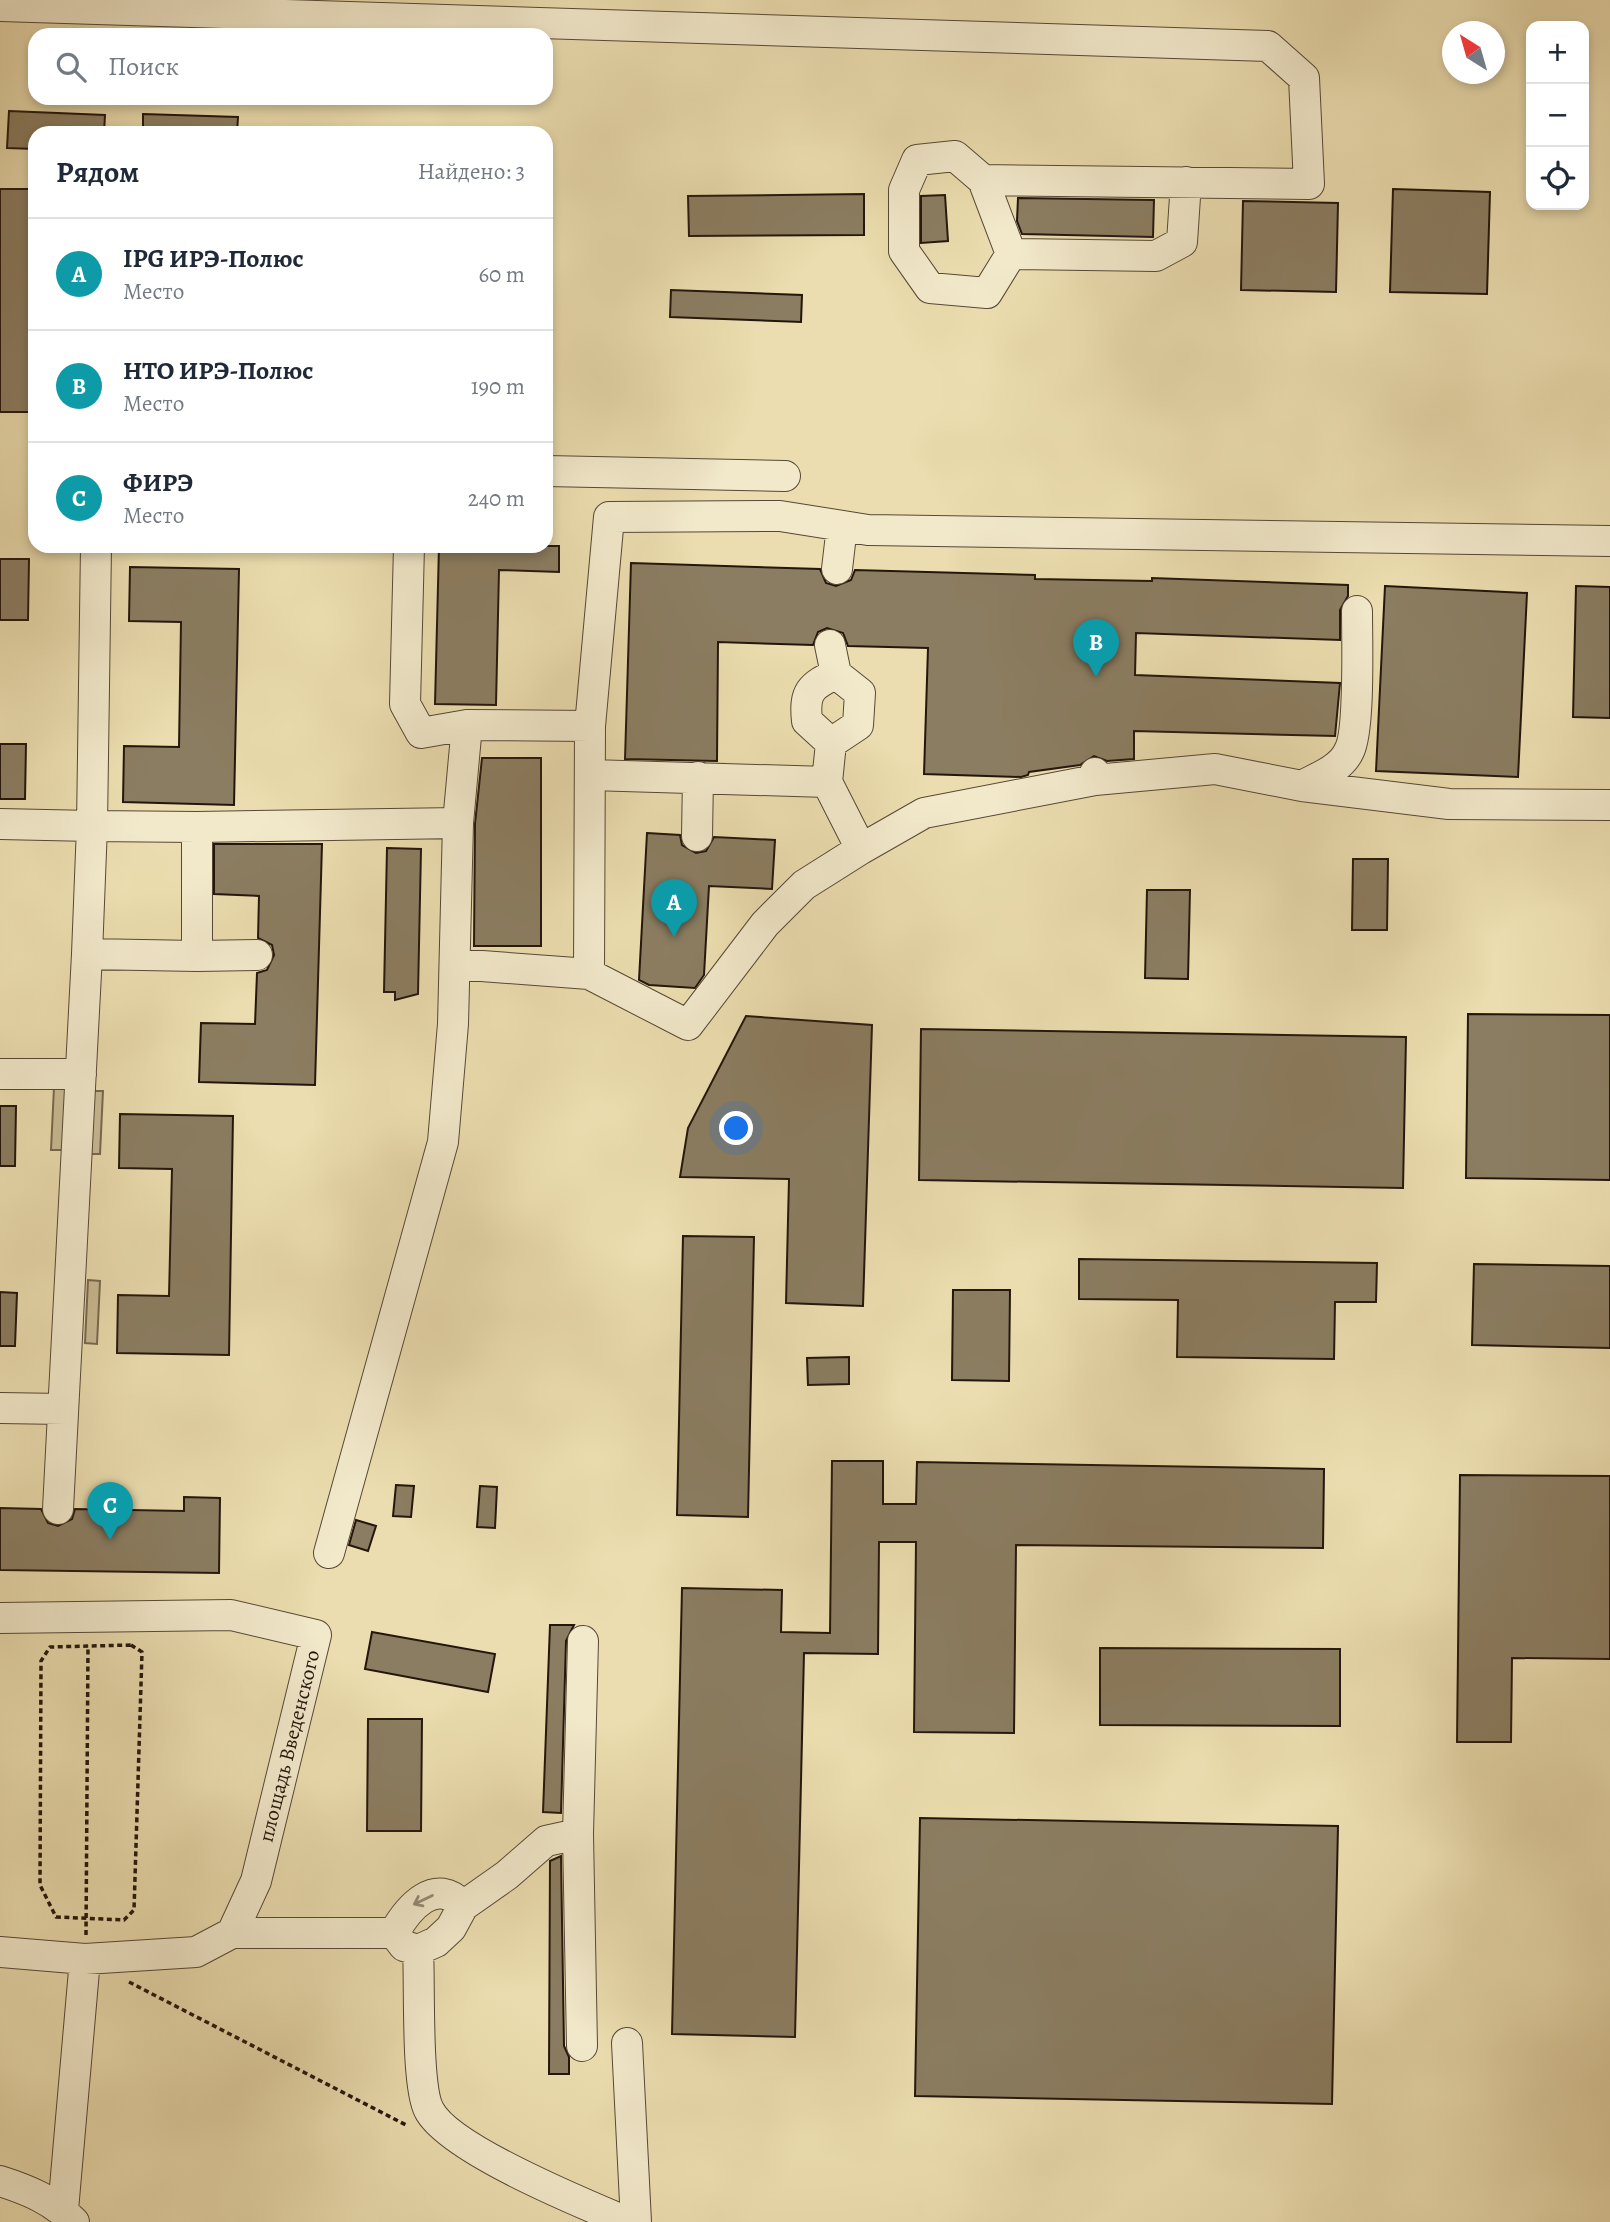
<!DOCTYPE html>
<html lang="ru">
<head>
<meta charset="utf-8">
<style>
  :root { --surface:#fff; --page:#f6f6f7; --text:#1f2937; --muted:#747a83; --line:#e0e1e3; --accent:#d93025 }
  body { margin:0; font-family:Alegreya,serif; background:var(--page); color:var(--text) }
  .controls { position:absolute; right:21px; top:21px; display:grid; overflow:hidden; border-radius:14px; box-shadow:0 4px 10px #0003 }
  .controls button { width:63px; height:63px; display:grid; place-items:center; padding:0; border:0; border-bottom:2px solid var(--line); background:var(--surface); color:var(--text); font:35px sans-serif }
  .compass { position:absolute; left:1442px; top:21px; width:63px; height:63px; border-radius:50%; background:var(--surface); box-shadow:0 4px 10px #0003; rotate:323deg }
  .you { position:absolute; left:737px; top:1129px; width:24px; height:24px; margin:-18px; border:5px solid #fff; border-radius:50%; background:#1a73e8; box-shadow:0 0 0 10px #1a73e833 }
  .badge { display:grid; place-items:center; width:46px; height:46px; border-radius:50%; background:var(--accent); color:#fff; font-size:23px; font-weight:700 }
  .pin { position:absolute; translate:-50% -58px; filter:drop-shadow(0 2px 4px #0008) }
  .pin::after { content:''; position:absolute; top:37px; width:24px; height:21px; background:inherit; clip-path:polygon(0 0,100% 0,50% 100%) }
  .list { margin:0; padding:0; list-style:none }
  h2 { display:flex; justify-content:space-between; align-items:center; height:91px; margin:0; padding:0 28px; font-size:30px }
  h2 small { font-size:23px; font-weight:400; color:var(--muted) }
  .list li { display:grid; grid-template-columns:46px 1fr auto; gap:21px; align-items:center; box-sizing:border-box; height:112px; padding:0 28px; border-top:2px solid var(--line) }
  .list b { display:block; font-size:26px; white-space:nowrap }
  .list p { margin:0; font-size:23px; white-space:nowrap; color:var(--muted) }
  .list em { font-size:23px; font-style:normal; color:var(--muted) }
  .icon { flex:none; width:38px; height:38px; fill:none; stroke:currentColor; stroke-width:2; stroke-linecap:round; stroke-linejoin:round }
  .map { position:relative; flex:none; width:1610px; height:2222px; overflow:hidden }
  .search { position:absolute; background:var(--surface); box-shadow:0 4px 10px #0003; left:28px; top:28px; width:525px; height:77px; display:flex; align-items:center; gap:18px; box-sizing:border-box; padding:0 24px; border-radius:21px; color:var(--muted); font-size:26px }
  .panel { position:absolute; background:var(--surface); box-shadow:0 4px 10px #0003; left:28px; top:126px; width:525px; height:427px; border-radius:21px }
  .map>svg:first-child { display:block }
  .green { fill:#c9bb93; stroke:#766850; stroke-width:2 }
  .building { fill:#8b7d61; stroke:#24160d; stroke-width:2 }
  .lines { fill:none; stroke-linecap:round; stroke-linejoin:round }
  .minor-casing { stroke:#564836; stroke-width:32 }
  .path { stroke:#24160d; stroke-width:3.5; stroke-dasharray:5 3.5; stroke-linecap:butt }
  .minor { stroke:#f2e9cb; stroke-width:30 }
  .oneway { stroke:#958a76 }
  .labels { text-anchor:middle; stroke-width:5; stroke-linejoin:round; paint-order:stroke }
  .street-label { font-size:21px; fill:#24160d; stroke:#f2e9cb }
</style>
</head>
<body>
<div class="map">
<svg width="1610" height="2222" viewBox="0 0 1610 2222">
  <rect width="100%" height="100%" fill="#ebddaf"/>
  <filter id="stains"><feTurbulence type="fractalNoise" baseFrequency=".00286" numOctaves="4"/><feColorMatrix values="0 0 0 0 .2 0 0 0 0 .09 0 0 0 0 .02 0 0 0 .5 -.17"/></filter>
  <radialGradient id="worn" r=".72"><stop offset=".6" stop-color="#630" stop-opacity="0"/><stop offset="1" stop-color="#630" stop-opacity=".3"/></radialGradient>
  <path class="green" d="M54,1087H67L64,1150H51Z
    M90,1091H103L100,1154H87Z
    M88,1280L100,1281L97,1344L85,1343Z"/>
  <path class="building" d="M9,111L105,115L104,133H35V149L7,148Z
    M143,114L238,117L237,133H143Z
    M0,189H35V412H0Z
    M1393,189L1490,192L1487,294L1390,292Z
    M864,194V235L689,236L688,196Z
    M945,195L948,241L921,243V196Z
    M1018,198L1154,200L1153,237L1022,234L1017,221Z
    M1243,201L1338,203L1336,292L1241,290Z
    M671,290L802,295L801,322L670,317Z
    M439,546H559V572L499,570L496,705L435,704Z
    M0,559H29L28,620H0Z
    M631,563L820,569L826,583L836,586L851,580L855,570L1035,575V579L1152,581V578L1348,585V596L1340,610V640L1136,633L1135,675L1340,683L1335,736L1134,731V759L1107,761L1094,756L1080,765L1029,772L1028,775L1021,777L924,774L928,648L848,646L843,633L827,628L818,632L813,645L718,642L717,761L625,759Z
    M130,567L239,569L234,805L123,802L124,746L179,747L181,622L129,621Z
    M1385,586L1527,593L1518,777L1376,771Z
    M1576,586L1610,587V718L1573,717Z
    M0,744H26L25,799H0Z
    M482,758H541V946H474L475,824Z
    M647,833L680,835L682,845L696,853L706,851L714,837L775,840L772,889L709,886L704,975L695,988L649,985L639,980Z
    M214,844H322L315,1085L199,1082L201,1023L255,1024L257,973L267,970L274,955L272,945L258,938L259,896L214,894Z
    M387,848L421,849L418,994L395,1000V992H384Z
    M1353,859H1388L1387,930H1352Z
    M1147,890H1190L1188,979L1145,978Z
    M1468,1014L1610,1015V1180L1466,1178Z
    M746,1016L872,1025L863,1306L786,1303L789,1179L680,1177L688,1128Z
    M921,1029L1406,1037L1403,1188L919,1180Z
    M0,1106H16L15,1166H0Z
    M120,1114L233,1116L229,1355L117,1353L118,1295L169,1296L172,1169L119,1168Z
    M683,1236L754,1237L748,1517L677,1515Z
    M1079,1259L1377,1263L1376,1302H1335L1334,1359L1177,1357L1178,1300L1079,1299Z
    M1474,1264L1610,1266V1348L1472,1345Z
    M953,1290H1010L1009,1381L952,1380Z
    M0,1292L17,1293L15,1346H0Z
    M849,1357V1384L808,1385L807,1358Z
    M832,1461H883V1504H916L917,1462L1324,1469L1323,1548L1016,1545L1014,1733L914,1732L916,1542H879L878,1654L804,1653L795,2037L672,2034L682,1588L782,1590L781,1632L830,1633Z
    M1460,1475L1610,1476V1659L1512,1658L1511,1742H1457Z
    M396,1485L414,1486L411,1517L393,1516Z
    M480,1486L497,1487L495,1528L477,1527Z
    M184,1497L220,1498L219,1573L0,1570V1508L41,1509L48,1523L58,1526L72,1519L75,1509L184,1511Z
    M356,1520L376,1526L368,1551L349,1545Z
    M550,1625H574L566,1641L561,1813L543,1812Z
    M372,1632L495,1654L488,1692L365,1669Z
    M1100,1648L1340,1649V1726L1100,1725Z
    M368,1719H422L421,1831H367Z
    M920,1818L1338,1826L1332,2104L915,2096Z
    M561,1856L564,2046L569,2057V2074H549L550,1861Z"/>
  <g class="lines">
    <g class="minor-casing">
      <path id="minor" d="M0,6L1268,46L1304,78L1309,184L983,180L955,156L917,160L904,190V251L930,288L987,293L1011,254L1156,256L1182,242L1186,182
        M983,180L1011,254
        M546,471L785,476
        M409,546L405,704L421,733L467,725
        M837,569L842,526
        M830,645L836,674L860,693L858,725L831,743L827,782L861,849L924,813L1095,780V773
        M831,743L807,721C804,692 810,686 836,674
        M590,775L827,782
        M1095,780L1215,769L1302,786C1318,777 1341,769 1349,751C1360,731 1357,639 1357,611
        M1302,786L1449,804L1610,805
        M0,824L92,826L96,546
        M697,836L698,777
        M87,954L92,826L197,827
        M257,955L197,956V827L458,823L467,725L590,726
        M455,964L589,974L688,1025L765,924L804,885L861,849
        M589,974L590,726L609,517L780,516L868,530L1610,541
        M0,1074H81
        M0,1408L63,1409
        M58,1509L87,954L197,956
        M329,1553L443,1142L453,1024L458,823
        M0,1618L231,1615L316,1635L256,1881L232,1933L196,1952L85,1959L0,1952
        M578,1834L582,2046
        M232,1933H394
        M394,1933L404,1946L418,1950L436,1942L451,1928L463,1906L507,1875L546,1841L578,1834L583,1641
        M394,1933C408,1908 436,1875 463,1906
        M418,1950C420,1983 416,2086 429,2110C449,2149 584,2204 627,2222
        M627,2043L636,2222
        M0,2181C28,2190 53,2200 74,2222
        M63,2210L85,1959"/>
    </g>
    <path class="path" d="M131,1645L142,1652L134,1910L124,1920L56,1917L40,1885L41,1661L50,1647Z
      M86,1935L88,1646
      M129,1982L408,2126"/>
    <use href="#minor" class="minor"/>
  </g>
  <defs><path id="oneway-shaft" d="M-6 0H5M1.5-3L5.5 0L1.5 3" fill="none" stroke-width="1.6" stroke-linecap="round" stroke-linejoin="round" transform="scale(1.75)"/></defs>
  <use class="oneway" href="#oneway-shaft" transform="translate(423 1900) rotate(154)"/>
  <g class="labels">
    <g class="street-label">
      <text transform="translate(289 1746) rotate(-76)" y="7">площадь Введенского</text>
    </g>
  </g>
  <rect width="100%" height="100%" filter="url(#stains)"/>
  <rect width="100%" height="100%" fill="url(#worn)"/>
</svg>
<div class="controls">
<button>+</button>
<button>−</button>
<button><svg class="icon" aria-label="locate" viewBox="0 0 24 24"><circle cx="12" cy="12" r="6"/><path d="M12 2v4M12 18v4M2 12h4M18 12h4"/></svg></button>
</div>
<svg class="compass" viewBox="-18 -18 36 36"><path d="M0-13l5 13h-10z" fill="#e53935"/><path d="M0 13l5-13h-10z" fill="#747a83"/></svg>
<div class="you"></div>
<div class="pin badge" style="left:674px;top:937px;background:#0f9aa8">A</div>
<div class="pin badge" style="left:1096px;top:677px;background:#0f9aa8">B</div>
<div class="pin badge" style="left:110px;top:1540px;background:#0f9aa8">C</div>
<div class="search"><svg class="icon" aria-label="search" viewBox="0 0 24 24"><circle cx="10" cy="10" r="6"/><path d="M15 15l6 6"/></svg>Поиск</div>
<section class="panel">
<h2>Рядом<small>Найдено: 3</small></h2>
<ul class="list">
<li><span class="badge" style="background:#0f9aa8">A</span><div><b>IPG ИРЭ-Полюс</b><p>Место</p></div><em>60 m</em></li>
<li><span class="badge" style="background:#0f9aa8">B</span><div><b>НТО ИРЭ-Полюс</b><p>Место</p></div><em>190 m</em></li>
<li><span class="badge" style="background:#0f9aa8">C</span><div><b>ФИРЭ</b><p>Место</p></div><em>240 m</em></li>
</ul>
</section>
</div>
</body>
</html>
